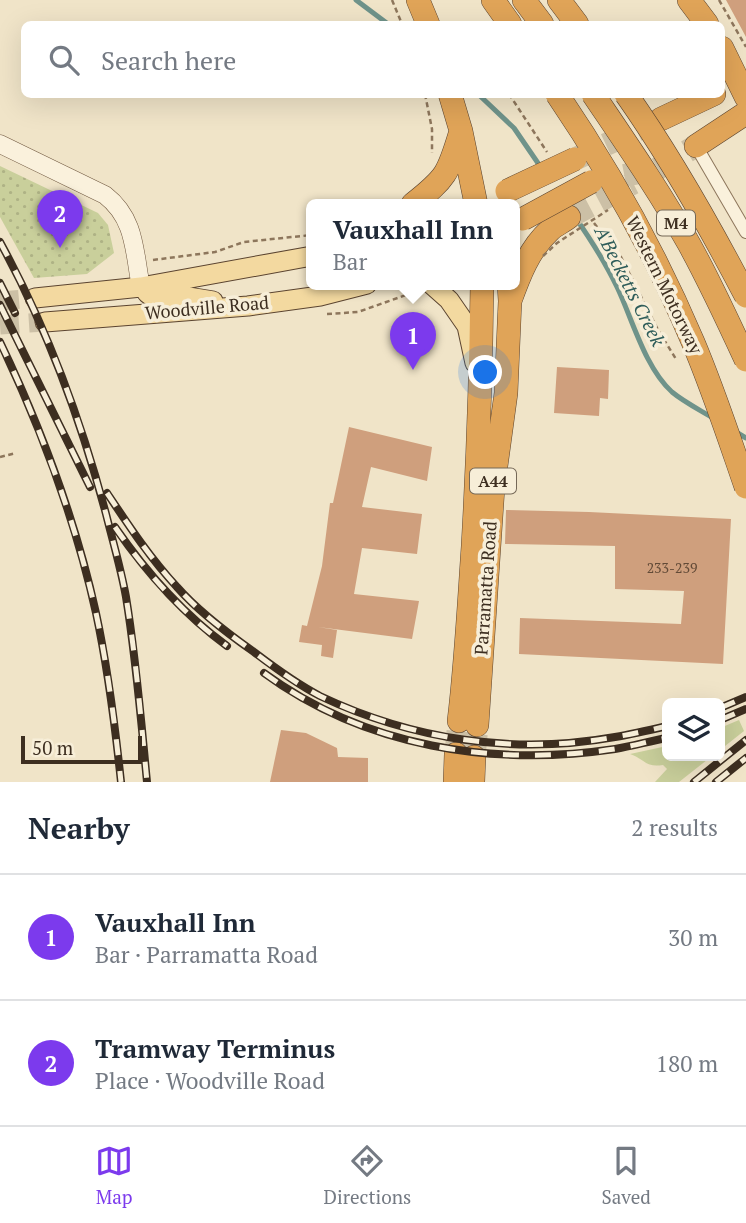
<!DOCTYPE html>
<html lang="en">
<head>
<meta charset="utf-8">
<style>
  :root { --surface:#fff; --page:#f6f6f7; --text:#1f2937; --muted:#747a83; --line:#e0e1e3; --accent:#7c3aed }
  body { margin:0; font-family:"PT Serif",serif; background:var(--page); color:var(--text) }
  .controls { position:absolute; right:21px; bottom:21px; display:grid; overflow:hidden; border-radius:10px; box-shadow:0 7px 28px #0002 }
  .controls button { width:63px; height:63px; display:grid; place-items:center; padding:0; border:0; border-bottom:2px solid var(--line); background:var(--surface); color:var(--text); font:35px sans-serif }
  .scale { position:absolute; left:21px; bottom:18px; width:121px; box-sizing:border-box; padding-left:7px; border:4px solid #3d2e20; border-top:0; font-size:19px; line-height:24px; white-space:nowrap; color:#3d2e20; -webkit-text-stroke:5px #f7eed8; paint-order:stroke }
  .you { position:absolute; left:486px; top:373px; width:24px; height:24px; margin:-18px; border:5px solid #fff; border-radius:50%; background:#1a73e8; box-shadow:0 0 0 10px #1a73e833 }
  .badge { display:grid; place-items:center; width:46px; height:46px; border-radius:50%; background:var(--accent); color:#fff; font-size:23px; font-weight:700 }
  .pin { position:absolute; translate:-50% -58px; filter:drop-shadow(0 2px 4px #0008) }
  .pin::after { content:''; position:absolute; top:37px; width:24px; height:21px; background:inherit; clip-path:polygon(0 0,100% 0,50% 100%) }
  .popup { position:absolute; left:306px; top:199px; width:214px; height:91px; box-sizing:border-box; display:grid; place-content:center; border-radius:10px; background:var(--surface); filter:drop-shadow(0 2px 5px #0005); font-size:23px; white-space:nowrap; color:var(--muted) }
  .popup b { font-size:26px; color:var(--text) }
  .popup::after { content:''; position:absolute; left:50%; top:100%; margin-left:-14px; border:14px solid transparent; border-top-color:var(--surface) }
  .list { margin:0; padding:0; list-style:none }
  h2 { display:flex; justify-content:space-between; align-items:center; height:91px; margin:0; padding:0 28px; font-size:30px }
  h2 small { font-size:23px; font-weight:400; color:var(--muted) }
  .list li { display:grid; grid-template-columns:46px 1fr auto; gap:21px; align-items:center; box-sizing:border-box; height:126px; padding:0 28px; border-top:2px solid var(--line) }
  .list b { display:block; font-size:26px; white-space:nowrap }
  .list p { margin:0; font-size:23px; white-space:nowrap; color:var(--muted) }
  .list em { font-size:23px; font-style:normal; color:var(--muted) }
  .icon { flex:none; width:38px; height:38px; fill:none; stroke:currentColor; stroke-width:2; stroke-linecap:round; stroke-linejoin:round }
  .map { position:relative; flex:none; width:746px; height:782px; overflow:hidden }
  .search { position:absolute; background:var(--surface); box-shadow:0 7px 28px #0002; left:21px; right:21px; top:21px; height:77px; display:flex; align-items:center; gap:18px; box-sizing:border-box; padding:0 24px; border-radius:10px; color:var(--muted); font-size:26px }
  .sheet { height:343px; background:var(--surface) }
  nav { display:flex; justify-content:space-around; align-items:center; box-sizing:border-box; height:98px; border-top:2px solid var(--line); background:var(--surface); font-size:19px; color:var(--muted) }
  nav a { display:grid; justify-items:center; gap:4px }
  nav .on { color:var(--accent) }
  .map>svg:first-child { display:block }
  .grass { fill:#c9cf9b }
  .park { fill:url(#park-dots) }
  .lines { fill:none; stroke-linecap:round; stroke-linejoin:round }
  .stream { stroke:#6f938a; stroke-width:5 }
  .building { fill:#cf9f7d }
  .primary-tunnel { stroke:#ccc0a6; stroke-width:19; stroke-dasharray:19 10; stroke-linecap:butt }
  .highway-tunnel { stroke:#ccc0a6; stroke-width:23; stroke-dasharray:23 11; stroke-linecap:butt }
  .street-casing { stroke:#8d765c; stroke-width:14 }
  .secondary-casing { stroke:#6f573f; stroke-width:19 }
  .primary-casing { stroke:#5b4430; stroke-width:21 }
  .highway-casing { stroke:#5b4430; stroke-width:24 }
  .path { stroke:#8d765c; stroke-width:2.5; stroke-dasharray:5 3.5; stroke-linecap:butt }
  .street { stroke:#faf1dc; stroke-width:12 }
  .secondary { stroke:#faf1dc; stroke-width:18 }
  .primary { stroke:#f3d9a0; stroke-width:19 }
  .highway { stroke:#e0a458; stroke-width:23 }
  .rail-casing { stroke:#3d2e20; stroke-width:8 }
  .rail { stroke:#f7eed8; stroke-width:5; stroke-dasharray:16; stroke-linecap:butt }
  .highway-bridge-casing { stroke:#5b4430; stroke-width:24; stroke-linecap:butt }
  .path-bridge { stroke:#8d765c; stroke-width:2.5; stroke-dasharray:5 3.5; stroke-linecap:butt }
  .highway-bridge { stroke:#e0a458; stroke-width:23 }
  .labels { text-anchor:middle; stroke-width:7; stroke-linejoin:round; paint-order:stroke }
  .number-label { font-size:14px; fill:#624a37 }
  .shield { fill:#f7eed8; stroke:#756857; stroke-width:2 }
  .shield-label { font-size:16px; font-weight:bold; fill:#3d2e20 }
  .street-label { font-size:18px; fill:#3d2e20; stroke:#f7eed8 }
  .water-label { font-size:19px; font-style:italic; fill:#2f5d5a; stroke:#f7eed8 }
</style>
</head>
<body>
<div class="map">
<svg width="746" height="782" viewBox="0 0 746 782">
  <defs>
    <pattern id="park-dots" width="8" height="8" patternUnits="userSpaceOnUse" patternTransform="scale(1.75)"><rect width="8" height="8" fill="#c9cf9b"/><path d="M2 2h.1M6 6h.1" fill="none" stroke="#aeb285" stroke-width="1.8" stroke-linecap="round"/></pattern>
  </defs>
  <rect width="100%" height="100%" fill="#f0e4c8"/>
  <path class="grass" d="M739,720L744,731L720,750V728Z
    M667,746V756H712L679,782H655L667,769L663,765C645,768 645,759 630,754Z"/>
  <path class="park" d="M0,166L98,213L108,225L114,253L87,274L34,278L0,217Z"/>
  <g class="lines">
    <path class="stream" d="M356,0L388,24
      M478,94L514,128L542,169
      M575,217C591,240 605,262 617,287C632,318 645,368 672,392C684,402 700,410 713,418
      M736,432L746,438"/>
  </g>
  <path class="building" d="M726,0H746V37Z
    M557,367L609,370L608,399L600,398L599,416L554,413Z
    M349,427L432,447L427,481L371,467L362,507L422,514L417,554L362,548L354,594L419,601L412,639L318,627L337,630L333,658L321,656L322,645L299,642L302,625L307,626L322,566L330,503H333Z
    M506,510L589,512L731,519L723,664L519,654L520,618L681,624L684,591L615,589V546L505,544Z
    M281,730L306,733L337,748L338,757L368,758V782H270Z"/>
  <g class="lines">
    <path class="primary-tunnel" d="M0,301L35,298
      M0,325L45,322"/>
    <path class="highway-tunnel" d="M575,159L661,119
      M591,182L657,169L696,146
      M569,217L633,183
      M456,754L459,721
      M474,757L477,725"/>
    <g class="street-casing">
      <path id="street" d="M696,146L746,232"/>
    </g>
    <g class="secondary-casing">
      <path id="secondary" d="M0,144L105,195C136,219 134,252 141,287"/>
    </g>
    <g class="primary-casing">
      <path id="primary" d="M431,284L449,300L467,326L475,363
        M147,293L151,296L176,295L213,301
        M35,298L141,287L312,256
        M45,322L248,306L320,296L367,284"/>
    </g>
    <g class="highway-casing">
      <path id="highway" d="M418,0L428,24
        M493,0L510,24
        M524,0L542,24
        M559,0L577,24
        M689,0L707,24
        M722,48L746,97
        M450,94L461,131L476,204
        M661,119L714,94
        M696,146L746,113
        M413,204C446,178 448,174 460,134
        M510,301C519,276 529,249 550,230C555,225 563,222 569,217
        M459,721C466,663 469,604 473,546C478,458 481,372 482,284
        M477,725L493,488L506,393L510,301L509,284
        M455,782L456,754
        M473,782L474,757"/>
    </g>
    <path class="path" d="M719,0L746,47
      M425,94L432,129V153
      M509,94L547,152
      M594,223L621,257L658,330L676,359
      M153,260L215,252L244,242L312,235
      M327,314L358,312L406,295H416
      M0,457L16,453"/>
    <use href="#street" class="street"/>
    <use href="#secondary" class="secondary"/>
    <use href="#primary" class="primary"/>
    <use href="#highway" class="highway"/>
    <g class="rail-casing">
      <path id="rail" d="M0,242C47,328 81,420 106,514C113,542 121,569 126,597C136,658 141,720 147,782
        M0,283L15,313
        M0,305L90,487
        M0,342C40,426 76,522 96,613C108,669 115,725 121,782
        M107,493C129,526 150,558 177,587C198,611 227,633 254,652C275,668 297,684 320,696C413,740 514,755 615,737C633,734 650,730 667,726
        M115,527C146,572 182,613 227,646
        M264,673C365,747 493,767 615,749C633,746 650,741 667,738
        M720,708L746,697
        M720,720L746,709
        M694,782L746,740
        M716,782L746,758"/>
    </g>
    <use href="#rail" class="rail"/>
    <g class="highway-bridge-casing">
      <path id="highway-bridge" d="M557,94C610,172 656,255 693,342C713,389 729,438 746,487
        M593,94C626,143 660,192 689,244C710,282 728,321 746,360
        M626,94C671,158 710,227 746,296
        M507,191L575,159
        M523,219L591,182"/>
    </g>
    <path class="path-bridge" d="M392,0L402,24
      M543,256L557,243L608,210"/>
    <use href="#highway-bridge" class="highway-bridge"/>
  </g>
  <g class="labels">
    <g class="number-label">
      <text x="672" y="573">233-239</text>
    </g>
    <g class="shield">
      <rect x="657" y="210.5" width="38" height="25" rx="5"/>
      <rect x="470" y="468.5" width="46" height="25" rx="5"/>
    </g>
    <g class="shield-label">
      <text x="676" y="229">M4</text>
      <text x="493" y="487">A44</text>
    </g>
    <g class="street-label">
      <text transform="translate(664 285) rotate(64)" y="6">Western Motorway</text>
      <text transform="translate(207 308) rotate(-5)" y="6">Woodville Road</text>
      <text transform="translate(486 588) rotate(-86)" y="6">Parramatta Road</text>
    </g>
    <g class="water-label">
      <text transform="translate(630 286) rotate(63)" y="7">A'Becketts Creek</text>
    </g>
  </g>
</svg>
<div class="controls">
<button><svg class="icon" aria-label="layers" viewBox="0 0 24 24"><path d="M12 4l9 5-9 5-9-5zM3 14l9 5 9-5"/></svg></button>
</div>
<div class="scale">50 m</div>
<div class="you"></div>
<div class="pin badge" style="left:413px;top:370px">1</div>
<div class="popup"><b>Vauxhall Inn</b>Bar</div>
<div class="pin badge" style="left:60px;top:248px">2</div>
<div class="search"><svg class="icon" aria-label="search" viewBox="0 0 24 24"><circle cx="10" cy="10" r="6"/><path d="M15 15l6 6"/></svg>Search here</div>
</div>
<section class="sheet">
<h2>Nearby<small>2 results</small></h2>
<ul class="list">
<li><span class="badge">1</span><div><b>Vauxhall Inn</b><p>Bar · Parramatta Road</p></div><em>30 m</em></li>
<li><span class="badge">2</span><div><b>Tramway Terminus</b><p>Place · Woodville Road</p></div><em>180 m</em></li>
</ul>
</section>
<nav>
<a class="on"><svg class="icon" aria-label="map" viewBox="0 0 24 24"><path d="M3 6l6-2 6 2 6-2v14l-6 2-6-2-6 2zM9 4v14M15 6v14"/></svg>Map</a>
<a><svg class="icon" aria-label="directions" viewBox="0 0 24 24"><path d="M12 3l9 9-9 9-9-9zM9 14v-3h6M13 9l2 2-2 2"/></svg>Directions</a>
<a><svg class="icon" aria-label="saved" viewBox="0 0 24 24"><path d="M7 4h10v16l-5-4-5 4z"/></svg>Saved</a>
</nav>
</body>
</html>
